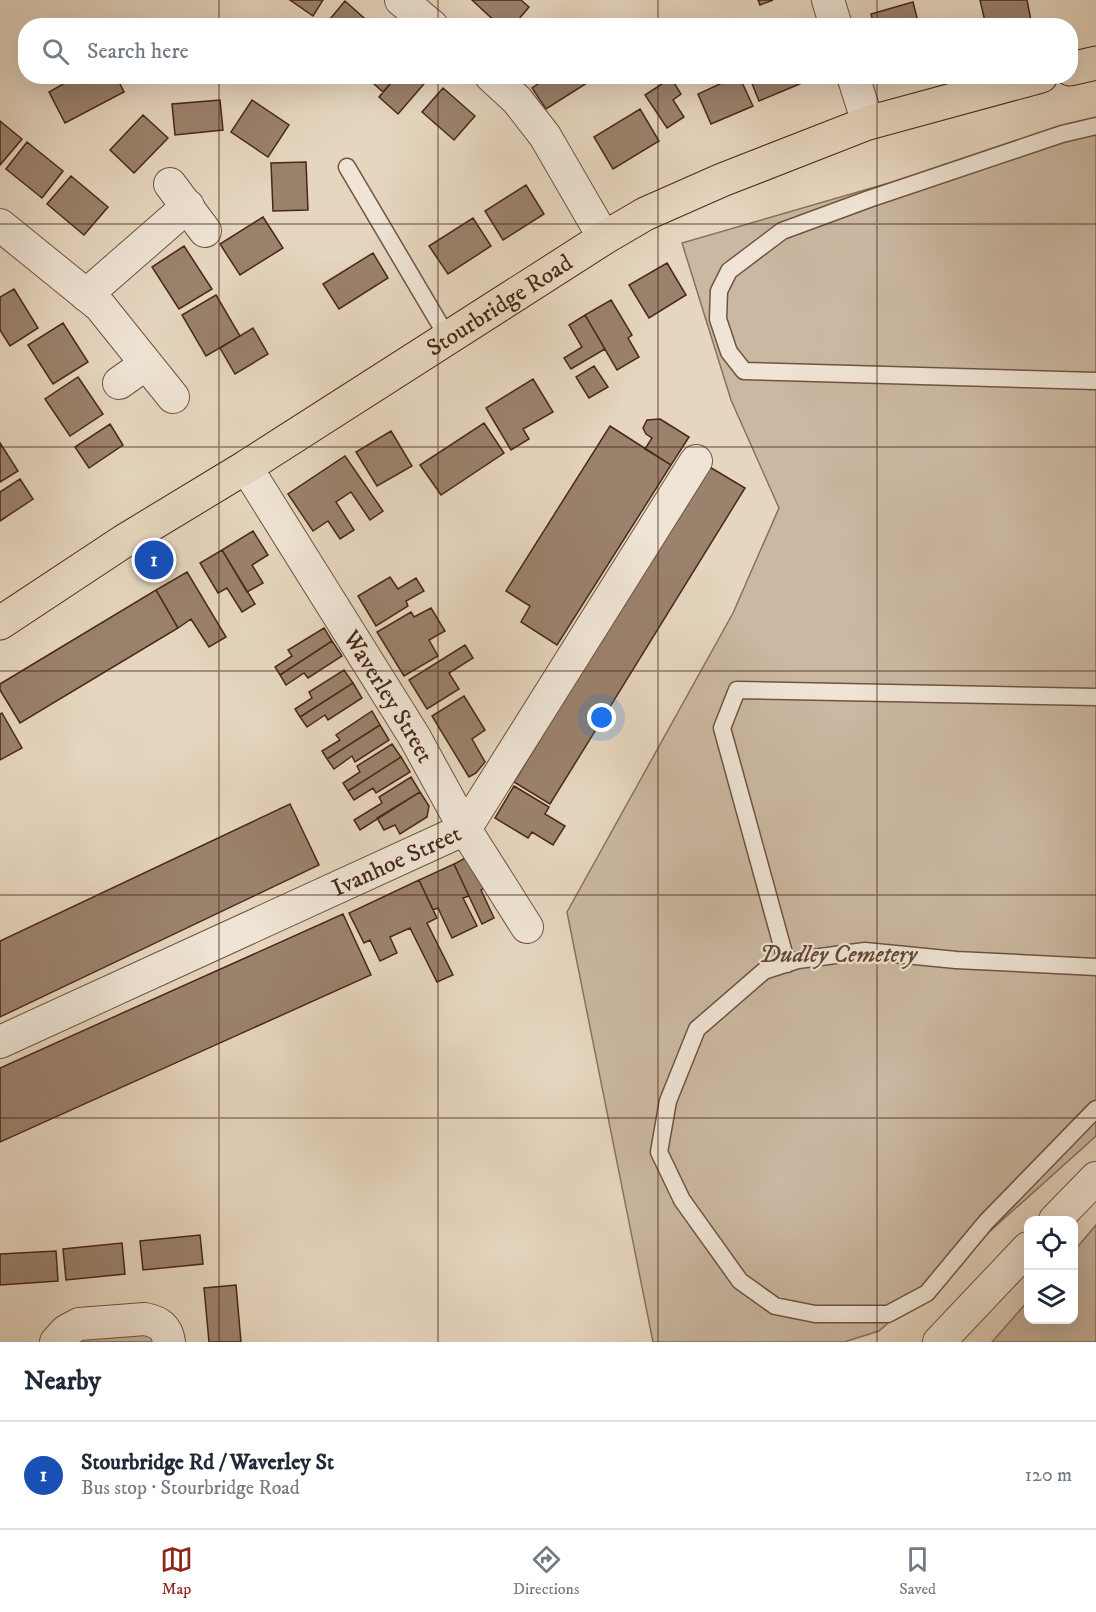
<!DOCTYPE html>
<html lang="en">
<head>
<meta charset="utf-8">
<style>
  :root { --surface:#fff; --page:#f6f6f7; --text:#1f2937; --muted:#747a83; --line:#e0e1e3; --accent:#8f2418 }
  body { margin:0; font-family:"IM FELL DW Pica",serif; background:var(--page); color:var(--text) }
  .controls { position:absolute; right:18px; bottom:18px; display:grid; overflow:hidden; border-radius:12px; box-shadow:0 6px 24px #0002 }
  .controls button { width:54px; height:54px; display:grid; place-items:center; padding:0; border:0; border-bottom:2px solid var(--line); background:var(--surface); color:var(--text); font:30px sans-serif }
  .you { position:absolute; left:602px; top:718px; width:21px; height:21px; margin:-15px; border:4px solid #fff; border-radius:50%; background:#1a73e8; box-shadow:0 0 0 9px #1a73e833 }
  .badge { display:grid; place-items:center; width:39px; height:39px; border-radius:50%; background:var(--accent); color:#fff; font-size:20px; font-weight:700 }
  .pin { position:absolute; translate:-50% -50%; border:3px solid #fff; box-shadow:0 2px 6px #0006 }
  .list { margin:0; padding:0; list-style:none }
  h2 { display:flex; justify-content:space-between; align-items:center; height:78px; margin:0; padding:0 24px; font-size:26px }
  h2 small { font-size:20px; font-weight:400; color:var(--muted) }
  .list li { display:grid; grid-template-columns:39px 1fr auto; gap:18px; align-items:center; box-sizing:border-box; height:108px; padding:0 24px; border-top:2px solid var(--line) }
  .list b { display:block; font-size:22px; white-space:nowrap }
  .list p { margin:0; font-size:20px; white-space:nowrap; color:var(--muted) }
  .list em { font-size:20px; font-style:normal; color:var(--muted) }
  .icon { flex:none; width:33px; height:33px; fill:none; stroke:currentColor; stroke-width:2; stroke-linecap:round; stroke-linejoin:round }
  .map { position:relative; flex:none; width:1096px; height:1342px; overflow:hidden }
  .search { position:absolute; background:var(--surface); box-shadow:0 6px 24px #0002; left:18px; right:18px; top:18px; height:66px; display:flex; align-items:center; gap:15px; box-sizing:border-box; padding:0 21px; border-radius:24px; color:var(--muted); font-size:22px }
  .sheet { height:186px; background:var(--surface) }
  nav { display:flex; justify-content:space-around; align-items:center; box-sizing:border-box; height:84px; border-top:2px solid var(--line); background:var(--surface); font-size:16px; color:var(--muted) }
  nav a { display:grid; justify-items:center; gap:3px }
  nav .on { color:var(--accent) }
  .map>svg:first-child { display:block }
  .green { fill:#cbb8a2; stroke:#8a705c; stroke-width:1.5 }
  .building { fill:#9b826d; stroke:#492815; stroke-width:1.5 }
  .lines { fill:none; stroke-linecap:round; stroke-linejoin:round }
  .service-casing { stroke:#705440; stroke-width:19 }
  .minor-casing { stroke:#705440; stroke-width:34 }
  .primary-casing { stroke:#492815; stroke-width:35 }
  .service { stroke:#efe4d5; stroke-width:16 }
  .minor { stroke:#efe4d5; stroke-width:32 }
  .primary { stroke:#e6d6bf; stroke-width:33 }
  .grid { fill:none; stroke:#492815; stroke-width:1.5; stroke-opacity:0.55 }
  .labels { text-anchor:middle; stroke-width:4.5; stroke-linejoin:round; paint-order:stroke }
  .street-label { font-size:24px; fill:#492815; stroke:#efe4d5 }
  .park-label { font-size:24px; font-style:italic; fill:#634531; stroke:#efe4d5 }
</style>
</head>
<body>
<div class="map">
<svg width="1096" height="1342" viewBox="0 0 1096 1342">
  <rect width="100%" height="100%" fill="#e6d6bf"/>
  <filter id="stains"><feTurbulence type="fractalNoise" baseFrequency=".00333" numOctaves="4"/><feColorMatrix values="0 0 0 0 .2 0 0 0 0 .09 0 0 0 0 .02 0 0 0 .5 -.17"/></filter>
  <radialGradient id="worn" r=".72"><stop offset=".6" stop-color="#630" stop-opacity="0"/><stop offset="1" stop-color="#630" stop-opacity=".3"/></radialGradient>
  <path class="green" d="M1096,123V1136L879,1331L844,1342H653L567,912L733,613L779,508L731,400L682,243Z
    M1096,1225V1342H992L1028,1301V1320H1074V1251Z
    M145,1329L157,1342H73L77,1337Z"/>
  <path class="building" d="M290,0H323L313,16Z
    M472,0H521L529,7L513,26H500Z
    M758,0H773L760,5Z
    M980,0H1027L1032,26H986Z
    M345,1L373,26L325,25Z
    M913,2L919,26H874L871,14Z
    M77,76H116L124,92L65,123L49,92Z
    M365,76H397L383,92Z
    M397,76L430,77L398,114L379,97Z
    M550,76H559L564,83L574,76H583L587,83L546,109L532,88Z
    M737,76H739L753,106L711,124L698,94Z
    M749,76H800L802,83L759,101Z
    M806,76H820L807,81Z
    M671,78L681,94L673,100L684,117L667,128L645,95Z
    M443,88L475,116L454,140L422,112Z
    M220,100L223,130L175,135L172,104Z
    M252,100L289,125L268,157L231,132Z
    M640,109L659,141L613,169L594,137Z
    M143,115L168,138L134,173L110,150Z
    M0,121L22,139L0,165Z
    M27,142L63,171L42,198L6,169Z
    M306,162L308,210L273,211L271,163Z
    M71,176L108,207L84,235L47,204Z
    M526,185L544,214L503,240L485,211Z
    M263,217L283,248L240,275L220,244Z
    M473,218L491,246L448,274L429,246Z
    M184,246L212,289L179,309L152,267Z
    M373,253L388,278L339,309L323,284Z
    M667,263L686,295L649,318L629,285Z
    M14,289L38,328L10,346L0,330V297Z
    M216,295L240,336L206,356L182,315Z
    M611,300L632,335L628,338L639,357L617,370L585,315Z
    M585,315L605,349L571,369L564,358L582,347L569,325Z
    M63,323L88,362L53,384L28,345Z
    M253,328L268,354L235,374L220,348Z
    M594,366L608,387L589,398L576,377Z
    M78,377L103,414L70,436L45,399Z
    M533,379L553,412L523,429L529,439L511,450L486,408Z
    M660,419L689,437L671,465L645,449L652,438L646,434L643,428L647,420Z
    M484,423L504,453L441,495L420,465Z
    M110,424L123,445L89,468L75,447Z
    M610,426L671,465L557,645L521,622L530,606L506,591Z
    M391,431L412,466L377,486L356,452Z
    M0,443L18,471L0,482Z
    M345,456L383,511L370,520L351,492L336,502L354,530L340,539L328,521L313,531L288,494Z
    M708,466L745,488L550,804L514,782Z
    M20,479L33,499L0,521V492Z
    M253,531L268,555L252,565L263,583L247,592L222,550Z
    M222,550L255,604L242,612L227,588L218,593L200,563Z
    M187,572L226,637L209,647L191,619L178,628L156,590Z
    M390,577L398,589L416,578L424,591L406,601L408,606L376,626L358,596Z
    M156,590L178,628L20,723L0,690V684Z
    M431,608L445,631L429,640L438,656L404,676L377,632L411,612L414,617Z
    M324,628L332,641L280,675L275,667L292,656L288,650Z
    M332,641L342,656L308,678L304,673L286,685L280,675Z
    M465,645L473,658L449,673L459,689L427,709L409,680Z
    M344,670L353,683L300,717L295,709L312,698L309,692Z
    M353,683L362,698L328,720L325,715L307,727L300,717Z
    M464,696L485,730L472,739L485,762L476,773L469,777L432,716Z
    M372,711L380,725L327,759L322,751L340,740L336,735Z
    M2,713L22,748L0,760V714Z
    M380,725L389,740L355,762L352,756L334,769L327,759Z
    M392,744L401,757L348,791L343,783L360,772L357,766Z
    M401,757L410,772L376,793L373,788L354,800L348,791Z
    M411,777L420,792L360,830L354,820L382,803L379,797Z
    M514,786L549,807L545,814L565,826L553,845L532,832L528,838L495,818Z
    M420,792L429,806L427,817L400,834L395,825L384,830L377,818Z
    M290,804L319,865L0,1017V941Z
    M471,855L486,887L481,890L494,918L482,924L454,864Z
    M454,864L469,896L463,898L477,926L452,938L438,908L433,910L419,880Z
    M419,880L437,918L427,923L453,975L437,982L410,928L390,937L397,953L380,961L370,940L364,943L349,913Z
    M343,914L371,975L0,1142V1068Z
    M200,1235L203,1264L143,1270L140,1241Z
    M122,1243L125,1274L66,1280L63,1249Z
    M56,1251L58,1281L0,1285V1254Z
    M236,1285L241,1342H209L204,1288Z"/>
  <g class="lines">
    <g class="service-casing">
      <path id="service" d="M1096,126L1062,134L869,199L782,231L729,271L719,291L718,319L729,352L744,371L1096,381
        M347,167L448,338
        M787,964L722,728L737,690L1096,697
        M1096,967L956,960L865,951L798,960L764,971L697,1029L668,1101L659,1152L682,1200L740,1281L775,1306L815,1314H888L927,1293L986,1222L1096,1109"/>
    </g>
    <g class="minor-casing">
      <g id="minor">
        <path d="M401,0L432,26"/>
        <path d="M828,0L836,26"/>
        <path d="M491,76L517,100L545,136L604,238"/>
        <path d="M853,76L868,123"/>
        <path d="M170,184L205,231"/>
        <path d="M0,225L100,306L173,397"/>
        <path d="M86,295L188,206"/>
        <path d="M119,383L146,364"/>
        <path id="s1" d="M246,467L414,736L465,829L527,927"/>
        <path id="s2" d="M0,1042L465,829L696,461"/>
        <path d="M1055,1220L1096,1178"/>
        <path d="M56,1342L66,1331L79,1324L145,1319C159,1322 167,1327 169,1342"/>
        <path d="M939,1342L1028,1248"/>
      </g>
    </g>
    <g class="primary-casing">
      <g id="primary">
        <path d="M1070,69L1096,63"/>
        <path id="s3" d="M0,623L124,541L246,467L604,238L645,214L722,180L868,123L1041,76"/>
      </g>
    </g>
    <use href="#service" class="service"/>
    <use href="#minor" class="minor"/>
    <use href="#primary" class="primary"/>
  </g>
  <path class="grid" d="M219,0V26M438,0V26M658,0V26M877,0V26M219,76V1342M438,76V1342M658,76V1342M877,76V1342M0,224H1096M0,447H1096M0,671H1096M0,895H1096M0,1118H1096"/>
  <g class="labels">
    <g class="street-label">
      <text dy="8" stroke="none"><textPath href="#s3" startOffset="592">Stourbridge Road</textPath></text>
      <text dy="8" stroke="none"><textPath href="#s1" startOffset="270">Waverley Street</textPath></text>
      <text dy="8" stroke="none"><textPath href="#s2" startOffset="436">Ivanhoe Street</textPath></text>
    </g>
    <g class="park-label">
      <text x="838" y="962">Dudley Cemetery</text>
    </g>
  </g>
  <rect width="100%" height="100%" filter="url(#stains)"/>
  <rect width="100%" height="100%" fill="url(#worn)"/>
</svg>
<div class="controls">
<button><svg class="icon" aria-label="locate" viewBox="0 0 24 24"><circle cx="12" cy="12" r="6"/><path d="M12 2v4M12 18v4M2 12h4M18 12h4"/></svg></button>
<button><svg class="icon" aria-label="layers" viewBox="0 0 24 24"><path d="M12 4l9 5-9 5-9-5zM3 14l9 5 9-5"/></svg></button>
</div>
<div class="you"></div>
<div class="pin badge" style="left:154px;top:560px;background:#1a4fb4">1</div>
<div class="search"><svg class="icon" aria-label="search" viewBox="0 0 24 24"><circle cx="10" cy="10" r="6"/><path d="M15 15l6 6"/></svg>Search here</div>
</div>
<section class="sheet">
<h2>Nearby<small></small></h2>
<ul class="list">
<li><span class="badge" style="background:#1a4fb4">1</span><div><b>Stourbridge Rd / Waverley St</b><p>Bus stop · Stourbridge Road</p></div><em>120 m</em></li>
</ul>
</section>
<nav>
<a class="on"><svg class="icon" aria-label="map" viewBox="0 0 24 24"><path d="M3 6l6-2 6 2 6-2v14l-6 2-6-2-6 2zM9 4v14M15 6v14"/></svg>Map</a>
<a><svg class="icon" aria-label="directions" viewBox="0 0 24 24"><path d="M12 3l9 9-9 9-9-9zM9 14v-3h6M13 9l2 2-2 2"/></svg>Directions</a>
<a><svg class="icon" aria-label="saved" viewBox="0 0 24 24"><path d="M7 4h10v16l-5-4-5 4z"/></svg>Saved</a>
</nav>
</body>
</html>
